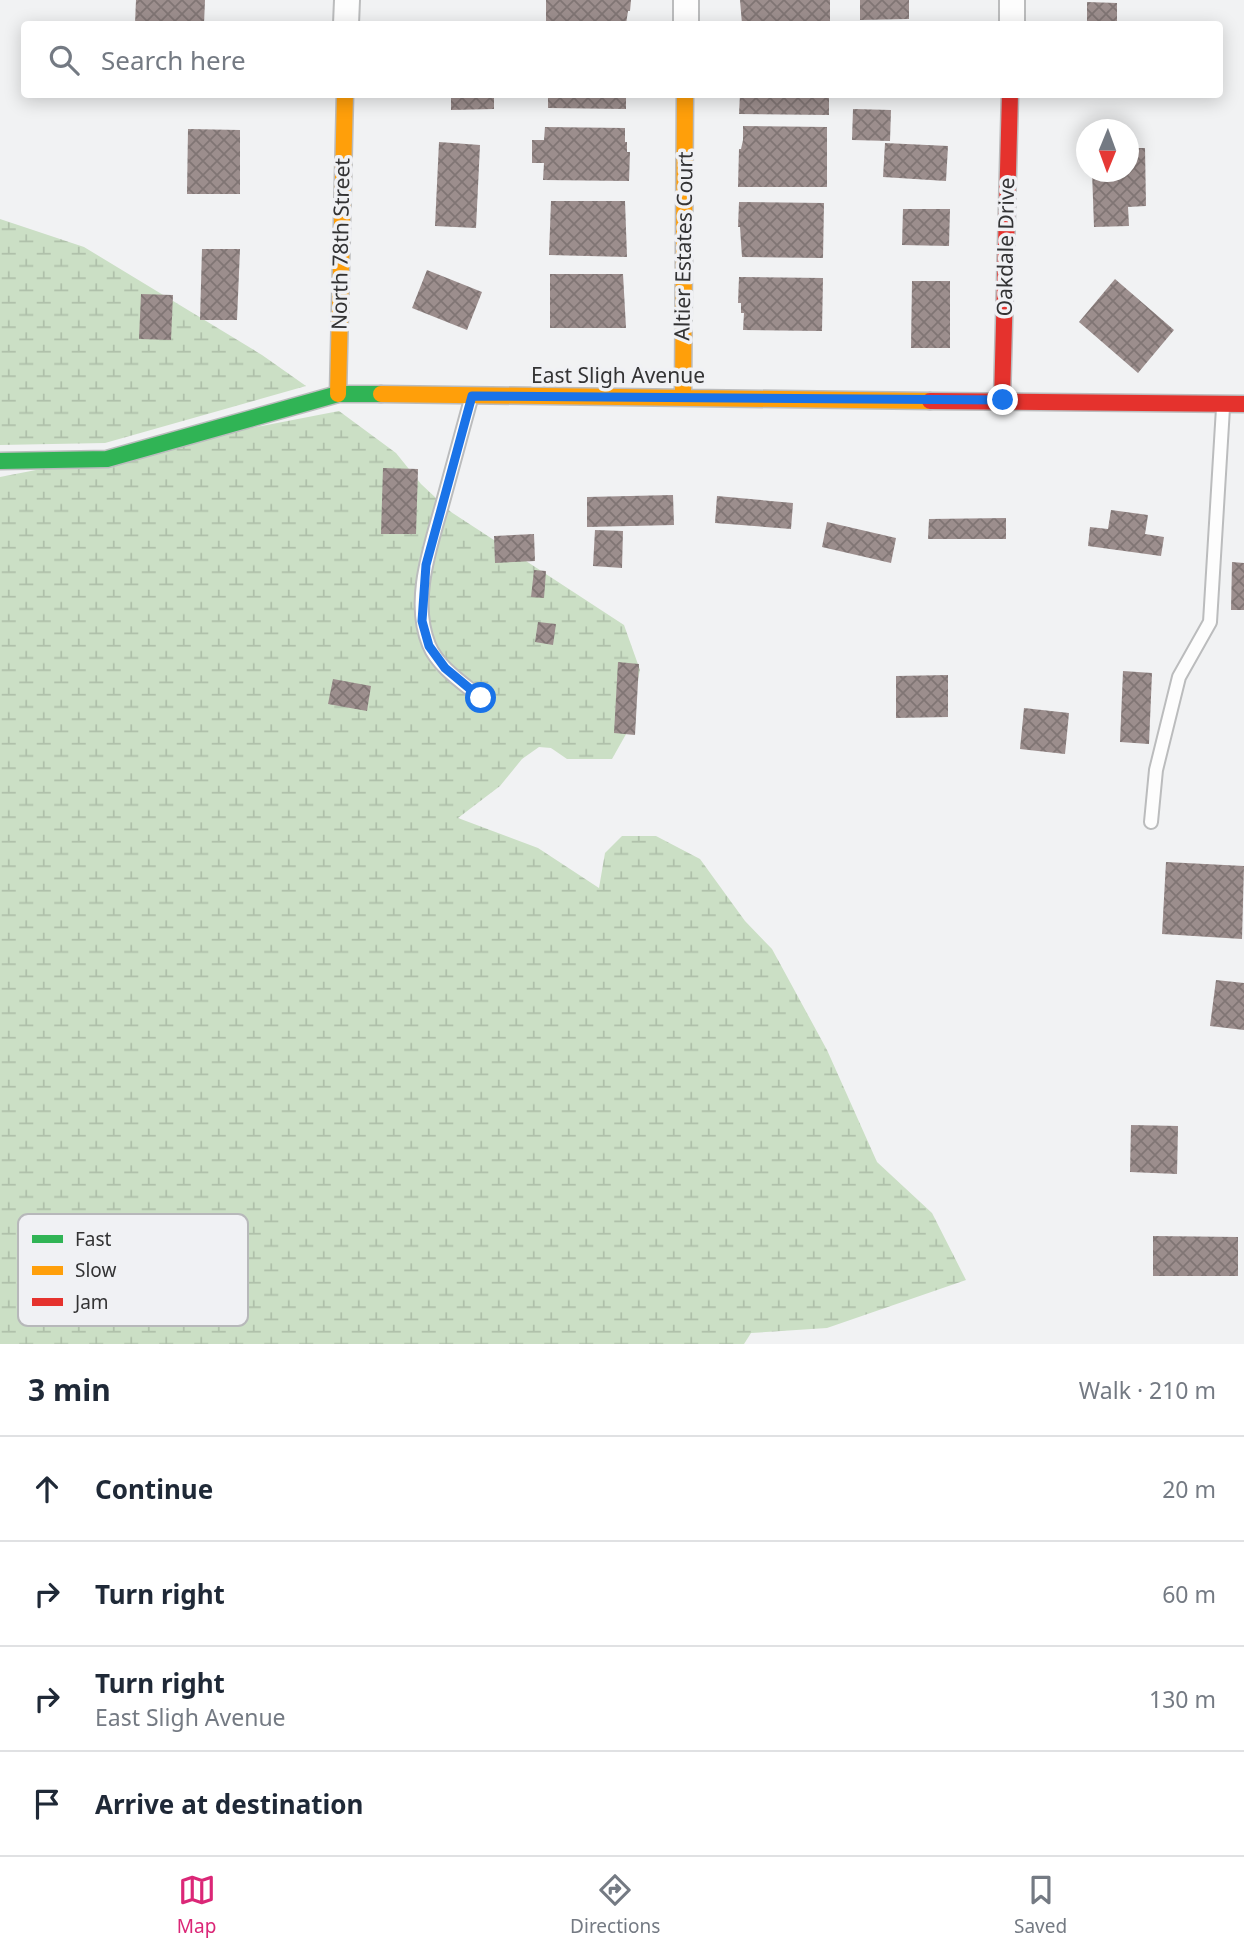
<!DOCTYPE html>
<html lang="en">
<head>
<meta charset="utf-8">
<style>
  :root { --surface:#fff; --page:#f6f6f7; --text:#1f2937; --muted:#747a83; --line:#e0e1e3; --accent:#db2777 }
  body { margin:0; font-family:"Noto Sans",sans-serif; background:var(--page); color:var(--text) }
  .compass { position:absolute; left:1076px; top:119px; width:63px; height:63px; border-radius:50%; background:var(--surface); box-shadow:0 4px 18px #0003; rotate:181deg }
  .stop { position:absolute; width:21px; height:21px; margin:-16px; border:5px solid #1a73e8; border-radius:50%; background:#fff }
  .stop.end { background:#1a73e8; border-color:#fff; box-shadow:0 2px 7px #0008 }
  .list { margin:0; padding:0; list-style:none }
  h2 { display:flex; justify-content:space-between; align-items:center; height:91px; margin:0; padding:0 28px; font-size:30px }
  h2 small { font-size:23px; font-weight:400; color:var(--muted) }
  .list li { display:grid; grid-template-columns:46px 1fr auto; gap:21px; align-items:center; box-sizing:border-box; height:105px; padding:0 28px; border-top:2px solid var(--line) }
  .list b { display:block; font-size:26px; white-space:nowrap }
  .list p { margin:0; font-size:23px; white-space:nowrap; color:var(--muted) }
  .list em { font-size:23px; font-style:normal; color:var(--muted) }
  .icon { flex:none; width:38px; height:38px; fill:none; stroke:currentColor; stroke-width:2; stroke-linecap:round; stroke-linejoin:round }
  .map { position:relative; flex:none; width:1244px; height:1344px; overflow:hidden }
  .search { position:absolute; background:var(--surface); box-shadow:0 4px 18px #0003; left:21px; right:21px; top:21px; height:77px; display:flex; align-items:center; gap:18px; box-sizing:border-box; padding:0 24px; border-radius:7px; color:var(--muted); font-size:26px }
  .sheet { height:511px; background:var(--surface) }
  nav { display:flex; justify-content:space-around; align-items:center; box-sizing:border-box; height:98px; border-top:2px solid var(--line); background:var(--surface); font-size:19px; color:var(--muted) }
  nav a { display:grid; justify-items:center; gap:4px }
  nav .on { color:var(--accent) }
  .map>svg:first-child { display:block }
  .wetland { fill:url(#wetland-marsh) }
  .building { fill:url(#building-cross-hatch) }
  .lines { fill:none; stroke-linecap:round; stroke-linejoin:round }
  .lane-casing { stroke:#bbbcbd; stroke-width:16 }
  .street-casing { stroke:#bbbcbd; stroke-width:28 }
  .fast-casing { stroke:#bbbcbd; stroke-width:19 }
  .slow-casing { stroke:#bbbcbd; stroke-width:19 }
  .jam-casing { stroke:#bbbcbd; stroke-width:19 }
  .lane { stroke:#fdfdfd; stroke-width:12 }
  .street { stroke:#fdfdfd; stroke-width:24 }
  .fast { stroke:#30b455; stroke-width:16 }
  .slow { stroke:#ff9f0a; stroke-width:16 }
  .jam { stroke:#e5322d; stroke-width:16 }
  .route { stroke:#1a73e8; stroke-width:9 }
  .labels { text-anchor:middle; stroke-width:7; stroke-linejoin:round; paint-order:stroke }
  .street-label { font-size:21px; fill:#333334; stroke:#f0f1f4 }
  .key { fill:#f0f1f4; stroke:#b7b8ba; stroke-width:2 }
  .key-label { font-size:19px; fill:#333334 }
</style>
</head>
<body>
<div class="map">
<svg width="1244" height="1344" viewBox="0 0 1244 1344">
  <defs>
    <pattern id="wetland-marsh" width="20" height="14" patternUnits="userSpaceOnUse" patternTransform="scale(1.75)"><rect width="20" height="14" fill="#cbdfc5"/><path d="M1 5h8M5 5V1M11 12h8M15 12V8" fill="none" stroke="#afc0aa"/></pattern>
    <pattern id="building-cross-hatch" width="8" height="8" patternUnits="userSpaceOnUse" patternTransform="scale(1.75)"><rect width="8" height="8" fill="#9c8e8d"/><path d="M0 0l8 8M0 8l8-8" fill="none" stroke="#807574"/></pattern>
  </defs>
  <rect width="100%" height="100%" fill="#f1f2f3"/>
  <path class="wetland" d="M0,219L84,247L262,355L306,386L105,443L0,445Z
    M339,411L396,453L421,484L451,512L624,625L640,670L635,692L634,720L612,759H567L551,748L539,747L522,759L500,786L458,818L538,848L599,888L605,853L622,836H656L700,859L745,921L772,949L827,1050L877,1162L932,1213L966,1280L827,1328L751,1333L744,1344H0V477Z"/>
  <path class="building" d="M136,0H205L204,24H135Z
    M546,0H631L630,11H628L626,24H546Z
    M740,0H830V24H742Z
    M860,0H909V19L860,20Z
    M1087,2L1117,3V24H1087Z
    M451,94H494V109L451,110Z
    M548,94H626V109L548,108Z
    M740,94H829V115L739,114Z
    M853,109L891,110L890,141L852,140Z
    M743,126L827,127V187H738L739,149H741L743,140Z
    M545,127L625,128V142H627V152H630L629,181L543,180L544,163H532V140H544Z
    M188,129L240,130V194H187Z
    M439,142L480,145L476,228L435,226Z
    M885,143L948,146L946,181L883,177Z
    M1128,148H1145L1146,206L1128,207L1129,226L1094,227L1092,172H1128Z
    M551,201H625L627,257L549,255Z
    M739,202L824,203L823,258L742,257L740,227H738Z
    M903,209H950L949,246L902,245Z
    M202,249H240L237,320H200Z
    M427,270L482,292L467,330L412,308Z
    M550,274H623L626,328H550Z
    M739,277L823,278L822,331L743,330L744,313H741V303H738Z
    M1115,279L1174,330L1138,373L1079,322Z
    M912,281H950V348H911Z
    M141,294L173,295L171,340L139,339Z
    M383,468L418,469L416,534H381Z
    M673,495L674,525L587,527V497Z
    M717,496L793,503L791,529L715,523Z
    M1111,510L1148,515L1145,534L1164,537L1161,556L1088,546L1090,527L1108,529Z
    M1006,518V539H928L929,519Z
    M827,522L896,538L891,563L822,547Z
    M595,530L623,531L622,568L593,566Z
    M534,534L535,561L495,563L494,536Z
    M1232,562L1244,563V610H1231Z
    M534,570L546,571L544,598L531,597Z
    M538,622L556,624L553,645L535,642Z
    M618,662L639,664L635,735L614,733Z
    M1123,671L1152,673L1149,744L1120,742Z
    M948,675V717L896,718V676Z
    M333,679L371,686L367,711L328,704Z
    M1024,708L1069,713L1065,754L1020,749Z
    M1166,862L1244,866L1242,939L1162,934Z
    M1216,980L1244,983V1030L1210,1026Z
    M1131,1125L1178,1126L1177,1174L1130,1172Z
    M1153,1236L1238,1237V1276H1153Z"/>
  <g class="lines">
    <g class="lane-casing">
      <path id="lane" d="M471,399C462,432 453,465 444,498C432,543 410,599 429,645C438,667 463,683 481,698
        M1151,822L1156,770L1179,677L1210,622L1223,408"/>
    </g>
    <g class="street-casing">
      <path id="street" d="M346,24L347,0
        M686,24V0
        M1012,24V0"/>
    </g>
    <g class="fast-casing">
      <path id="fast" d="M0,461L107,459L338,394H381"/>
    </g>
    <g class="slow-casing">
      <path id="slow" d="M338,394L345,94
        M381,394L930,401
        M683,398L685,94"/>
    </g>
    <g class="jam-casing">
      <path id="jam" d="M1002,400L1010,94
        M930,401L1244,404"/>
    </g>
    <use href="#lane" class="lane"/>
    <use href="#street" class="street"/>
    <use href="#fast" class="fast"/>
    <use href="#slow" class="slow"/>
    <use href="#jam" class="jam"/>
  </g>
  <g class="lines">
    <path class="route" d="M481,698L445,668L429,646L422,621L426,565L472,396L1003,400"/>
  </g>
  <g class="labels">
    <g class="street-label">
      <text transform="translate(341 244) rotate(-89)" y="7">North 78th Street</text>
      <text transform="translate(684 246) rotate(-89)" y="7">Altier Estates Court</text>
      <text transform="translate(1006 247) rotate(-89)" y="7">Oakdale Drive</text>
      <text x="618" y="383">East Sligh Avenue</text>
    </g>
  </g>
  <rect x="18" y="1214" width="230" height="112" rx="10" class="key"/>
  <rect x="32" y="1235" width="31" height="8" fill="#30b455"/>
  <rect x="32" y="1266" width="31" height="9" fill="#ff9f0a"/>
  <rect x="32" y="1298" width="31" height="8" fill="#e5322d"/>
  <g class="key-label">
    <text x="75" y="1246">Fast</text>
    <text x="75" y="1277">Slow</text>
    <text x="75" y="1309">Jam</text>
  </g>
</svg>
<svg class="compass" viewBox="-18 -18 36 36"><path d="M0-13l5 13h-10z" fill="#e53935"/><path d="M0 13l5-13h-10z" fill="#747a83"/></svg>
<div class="stop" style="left:481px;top:698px"></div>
<div class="stop end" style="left:1003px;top:400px"></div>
<div class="search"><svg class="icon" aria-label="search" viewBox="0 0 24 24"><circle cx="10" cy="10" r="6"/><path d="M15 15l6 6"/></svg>Search here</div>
</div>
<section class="sheet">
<h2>3 min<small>Walk · 210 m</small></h2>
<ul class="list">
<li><svg class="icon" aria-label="ahead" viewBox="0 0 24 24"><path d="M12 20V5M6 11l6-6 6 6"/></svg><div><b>Continue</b></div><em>20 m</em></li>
<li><svg class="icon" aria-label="right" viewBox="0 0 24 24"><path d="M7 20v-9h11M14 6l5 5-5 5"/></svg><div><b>Turn right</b></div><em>60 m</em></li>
<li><svg class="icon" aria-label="right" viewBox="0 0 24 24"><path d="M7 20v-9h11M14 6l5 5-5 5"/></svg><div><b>Turn right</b><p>East Sligh Avenue</p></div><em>130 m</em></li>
<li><svg class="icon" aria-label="arrive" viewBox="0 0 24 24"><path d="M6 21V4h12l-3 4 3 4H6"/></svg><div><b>Arrive at destination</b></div></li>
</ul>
</section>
<nav>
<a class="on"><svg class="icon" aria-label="map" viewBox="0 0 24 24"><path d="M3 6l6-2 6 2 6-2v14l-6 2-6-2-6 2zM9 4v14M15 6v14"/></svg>Map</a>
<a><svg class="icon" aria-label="directions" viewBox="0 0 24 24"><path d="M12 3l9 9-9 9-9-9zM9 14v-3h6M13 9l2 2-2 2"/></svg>Directions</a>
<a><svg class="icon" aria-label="saved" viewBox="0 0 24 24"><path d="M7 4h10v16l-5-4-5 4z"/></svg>Saved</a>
</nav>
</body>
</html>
